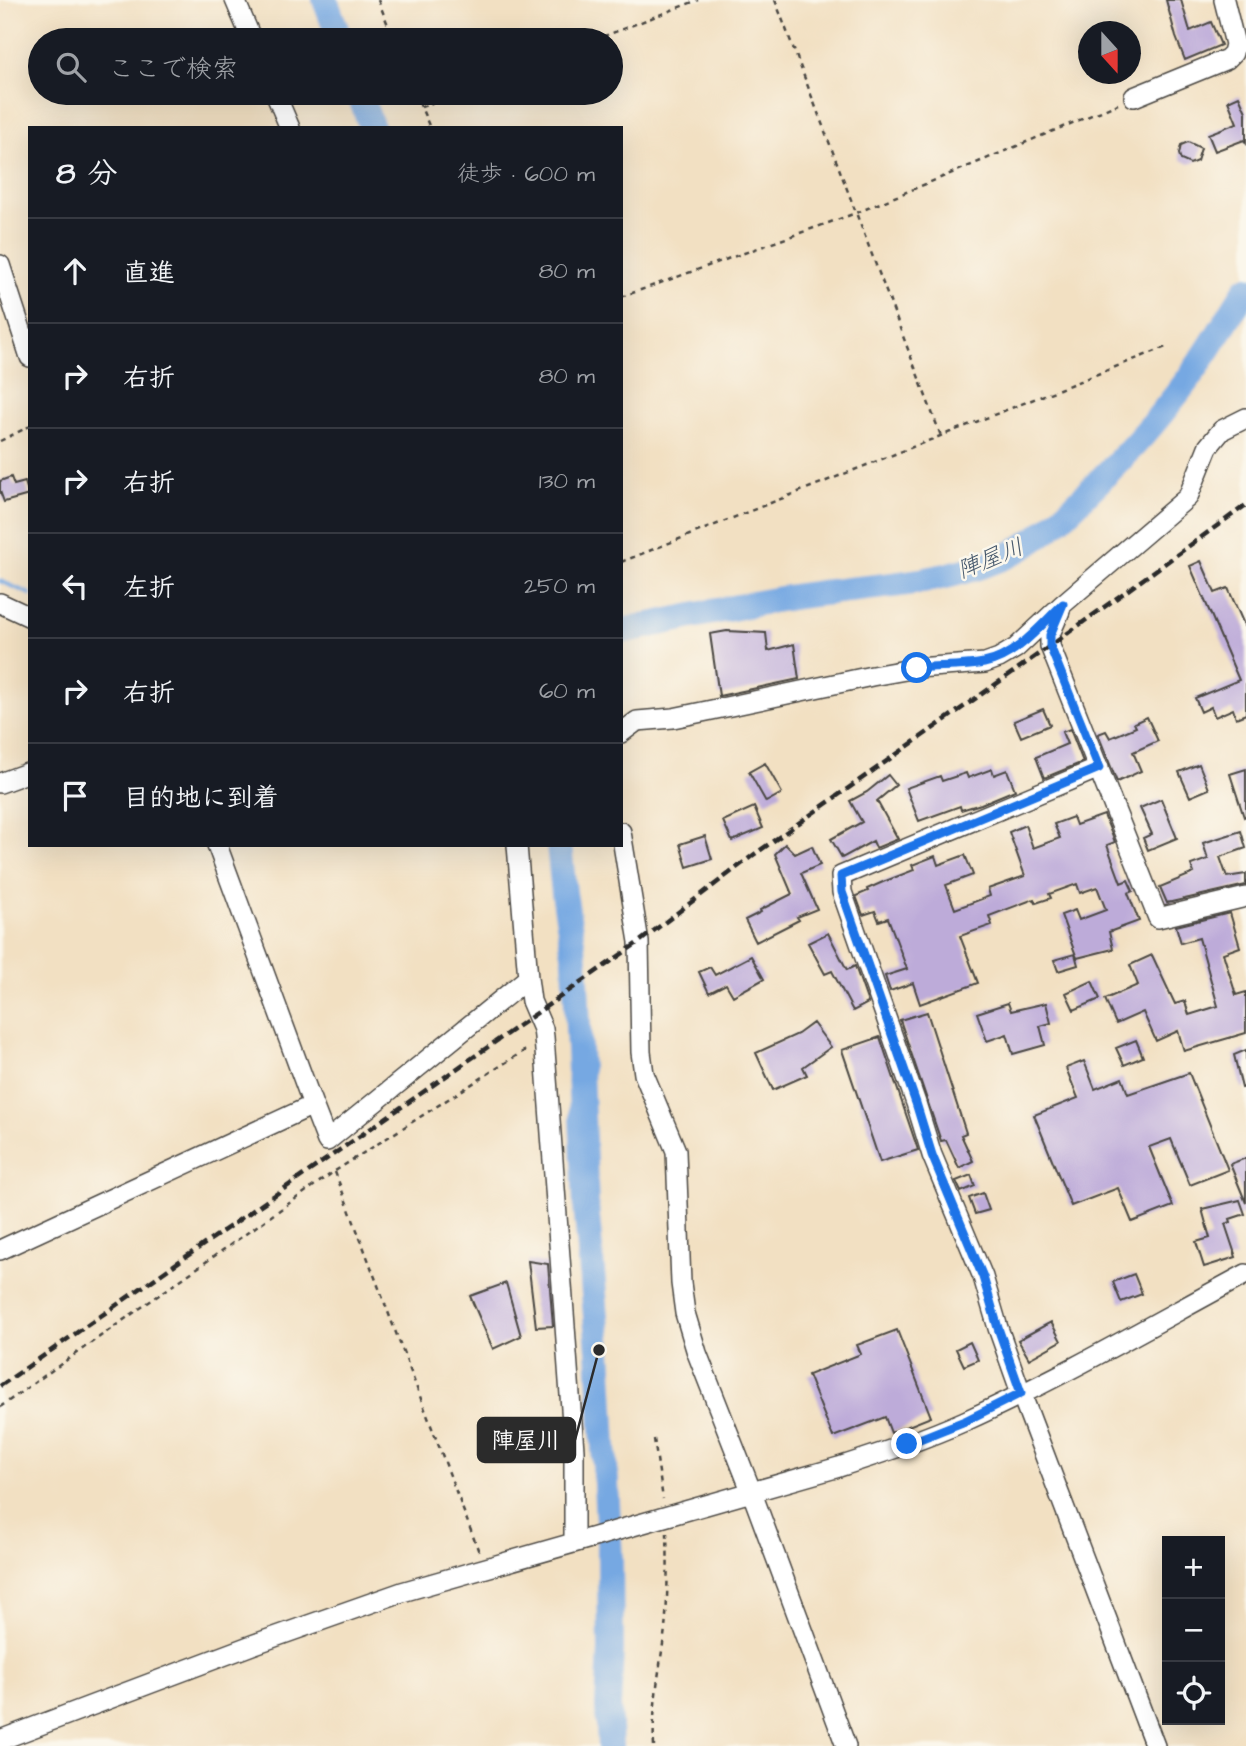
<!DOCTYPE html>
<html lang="ja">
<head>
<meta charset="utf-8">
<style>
  :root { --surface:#171b24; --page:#20242c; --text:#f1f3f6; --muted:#9ea1a6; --line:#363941 }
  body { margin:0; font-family:"Architects Daughter","Klee One",sans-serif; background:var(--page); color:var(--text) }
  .controls { position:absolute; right:21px; bottom:21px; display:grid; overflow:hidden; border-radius:0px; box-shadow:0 7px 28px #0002 }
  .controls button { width:63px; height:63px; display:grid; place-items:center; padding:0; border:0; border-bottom:2px solid var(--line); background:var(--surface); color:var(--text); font:35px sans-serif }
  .compass { position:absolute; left:1078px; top:21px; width:63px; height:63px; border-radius:50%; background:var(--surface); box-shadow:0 7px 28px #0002; rotate:159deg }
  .stop { position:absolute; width:21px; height:21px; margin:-16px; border:5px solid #1a73e8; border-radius:50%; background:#fff }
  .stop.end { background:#1a73e8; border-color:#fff; box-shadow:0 2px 7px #0008 }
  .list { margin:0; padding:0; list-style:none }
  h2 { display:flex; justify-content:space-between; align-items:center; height:91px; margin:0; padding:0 28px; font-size:30px }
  h2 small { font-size:23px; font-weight:400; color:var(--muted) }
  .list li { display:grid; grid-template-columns:46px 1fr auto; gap:21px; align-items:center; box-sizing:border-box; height:105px; padding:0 28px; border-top:2px solid var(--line) }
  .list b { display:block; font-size:26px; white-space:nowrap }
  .list em { font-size:23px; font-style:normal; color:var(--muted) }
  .icon { flex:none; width:38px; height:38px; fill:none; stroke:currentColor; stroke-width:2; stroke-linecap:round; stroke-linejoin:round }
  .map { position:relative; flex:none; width:1246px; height:1746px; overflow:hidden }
  .search { position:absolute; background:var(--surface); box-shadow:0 7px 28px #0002; left:28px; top:28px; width:595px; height:77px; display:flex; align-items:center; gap:18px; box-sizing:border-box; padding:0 24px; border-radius:38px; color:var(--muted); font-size:26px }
  .panel { position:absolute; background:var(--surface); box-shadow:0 7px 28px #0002; left:28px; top:126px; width:595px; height:721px; border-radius:0px }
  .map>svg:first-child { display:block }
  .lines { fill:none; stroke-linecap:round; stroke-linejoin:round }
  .stream { stroke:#76a8e2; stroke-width:4.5 }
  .river { stroke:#76a8e2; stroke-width:26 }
  .building { fill:#bdabd9 }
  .minor-casing { stroke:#494642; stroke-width:22 }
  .path { stroke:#494642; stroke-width:2.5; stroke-dasharray:5 5; stroke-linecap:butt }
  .minor { stroke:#fff; stroke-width:19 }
  .rail { stroke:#2b2b2b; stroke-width:4.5; stroke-dasharray:10 5; stroke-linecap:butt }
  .route { stroke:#1a73e8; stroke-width:9 }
  .labels { text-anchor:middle; stroke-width:5; stroke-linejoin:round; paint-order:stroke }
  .water-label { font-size:23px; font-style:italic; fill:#45576b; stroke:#fbf7ec }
  .leader { fill:none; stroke:#2b2b2b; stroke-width:2.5 }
  .callout-dot { fill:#2b2b2b; stroke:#fbf7ec; stroke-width:2.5 }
  .callout { fill:#2b2b2b; stroke:#2b2b2b; stroke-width:2.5 }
  .callout-label { font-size:23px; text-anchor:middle; font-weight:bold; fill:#fff }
</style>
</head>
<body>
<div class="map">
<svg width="1246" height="1746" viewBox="0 0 1246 1746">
  <rect width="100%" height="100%" fill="#fbf7ec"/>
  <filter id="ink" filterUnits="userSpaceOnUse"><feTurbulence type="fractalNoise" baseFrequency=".0143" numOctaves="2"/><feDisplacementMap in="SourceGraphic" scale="14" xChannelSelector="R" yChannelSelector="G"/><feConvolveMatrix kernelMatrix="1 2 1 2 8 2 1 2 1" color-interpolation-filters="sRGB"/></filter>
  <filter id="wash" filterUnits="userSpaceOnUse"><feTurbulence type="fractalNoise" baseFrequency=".00686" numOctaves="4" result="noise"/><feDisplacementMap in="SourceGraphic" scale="28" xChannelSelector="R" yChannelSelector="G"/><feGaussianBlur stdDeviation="1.57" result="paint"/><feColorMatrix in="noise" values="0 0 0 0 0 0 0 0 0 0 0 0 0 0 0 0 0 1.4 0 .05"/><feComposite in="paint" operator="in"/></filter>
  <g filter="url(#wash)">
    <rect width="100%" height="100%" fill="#f2e0c2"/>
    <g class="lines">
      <path class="stream" d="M0,581L30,594"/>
      <path class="river" d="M325,0L340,40
        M359,93L372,128
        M621,631C680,619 739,605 799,596C867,586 937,586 1002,558C1035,544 1061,519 1086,494C1115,466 1144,436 1169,404C1198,369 1222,328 1246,289
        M559,845L564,893L575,960L586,1205L599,1350L610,1560L611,1650L608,1706L610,1746"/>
    </g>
    <g id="blocks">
      <path class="building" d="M1166,0H1181L1190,31L1211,22L1221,45L1185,60L1176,37Z
        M1239,96L1246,112V143L1244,140L1215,151L1208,134L1237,123L1228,101Z
        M1188,142L1201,148L1197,161L1190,164L1181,160L1179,154L1181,145Z
        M11,477L14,485L25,482L29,495L4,502L0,491V481Z
        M1201,561L1215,593L1228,588L1246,629V714L1236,718L1233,709L1215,717L1211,707L1201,712L1195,698L1239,680L1190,566Z
        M727,631L766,633L768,651L794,644L799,679L719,696L710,634Z
        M1043,709L1050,725L1021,737L1014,721Z
        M1147,717L1158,741L1133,752L1141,771L1117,782L1098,734L1106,731L1110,738L1136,727L1134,723Z
        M1070,729L1083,762L1044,778L1036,757L1067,744L1062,732Z
        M765,763L782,793L766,802L749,772Z
        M1199,764L1209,789L1190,797L1179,772Z
        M992,769L994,775L1007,770L1015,790L981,804L961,810L960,806L919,821L906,788L940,776L942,781L966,773L968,778Z
        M1246,769V816L1244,817L1230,774Z
        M888,775L896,785L877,801L898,839L876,848L873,841L842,858L831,839L862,822L850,801L867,792Z
        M1161,799L1177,838L1148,850L1143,838L1152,834L1140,808Z
        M754,807L763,828L732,841L723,821Z
        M1104,815L1115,842L1107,845L1121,883L1128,880L1133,891L1128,893L1139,921L1109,932L1113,949L1077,958L1061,915L1075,910L1079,920L1106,910L1097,887L1080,893L1077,884L1049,894L1051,898L1036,903L1034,899L989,916L992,925L960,936L978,983L920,1004L913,983L890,991L885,976L907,969L888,918L879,921L875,911L863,915L856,896L868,891L867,889L883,882L914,870L912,865L935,856L938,865L965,855L973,875L946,885L955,909L990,896L988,889L1025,876L1009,832L1025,825L1033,848L1060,838L1054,824L1073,817L1076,825Z
        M1241,831L1246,848L1220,857L1227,877L1246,874V885L1167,903L1160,887L1194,873L1191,865L1208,859L1203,843Z
        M705,836L712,859L687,867L680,844Z
        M785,844L795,854L812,846L820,865L801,873L817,909L797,917L799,920L756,942L745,920L761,912L760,910L792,894L775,854Z
        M1230,913L1240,947L1223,953L1236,995L1246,992V1033L1184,1051L1178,1031L1156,1041L1143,1012L1116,1024L1105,999L1138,985L1130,965L1152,955L1175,1004L1185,1001L1189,1015L1218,1006L1199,938L1181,943L1176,926Z
        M828,933L847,970L855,966L868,1003L853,1011L832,971L825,974L808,943Z
        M1075,954L1078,965L1058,971L1054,960Z
        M751,956L764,979L733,996L726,984L709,993L699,972L710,967L715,975Z
        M1092,981L1100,999L1074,1010L1066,993Z
        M1008,1003L1011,1011L1046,1003L1051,1023L1040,1026L1045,1045L1013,1054L1007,1034L987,1041L977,1013Z
        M927,1012L966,1133L961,1135L973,1161L959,1168L946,1140L941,1141L900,1020Z
        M813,1023L831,1047L803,1067L807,1075L773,1090L756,1053L798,1034Z
        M880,1037L918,1150L880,1162L842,1050Z
        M1136,1040L1143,1057L1124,1065L1116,1048Z
        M1246,1050V1087L1242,1088L1234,1055Z
        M1084,1061L1095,1089L1122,1078L1128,1094L1189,1073L1228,1170L1190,1185L1171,1139L1149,1147L1173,1206L1132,1222L1118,1188L1071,1206L1034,1115L1078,1098L1066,1068Z
        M1246,1158V1203L1230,1164Z
        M971,1175L975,1186L961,1192L956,1181Z
        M983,1193L989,1210L975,1214L969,1198Z
        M1240,1200L1245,1214L1230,1219L1231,1222L1225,1224L1236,1257L1204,1267L1196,1242L1210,1238L1202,1209Z
        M528,1261L548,1264L553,1326L536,1327Z
        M1134,1274L1142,1294L1121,1302L1113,1282Z
        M506,1283L521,1336L493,1349L470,1296Z
        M1051,1322L1061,1341L1029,1359L1018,1340Z
        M897,1330L931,1417L891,1433L885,1417L833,1437L808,1375L861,1354L857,1345Z
        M970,1342L978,1360L964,1366L956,1349Z"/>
    </g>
  </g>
  <g filter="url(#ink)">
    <use href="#blocks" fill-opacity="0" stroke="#494642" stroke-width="2"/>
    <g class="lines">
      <g class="minor-casing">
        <path id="minor" d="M235,0L252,40
          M275,93L290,128
          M1134,97L1227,59L1233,53L1235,44L1224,0
          M0,265L30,357
          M0,603L30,617
          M1060,611L1050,634V646L1158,918L1246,897
          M621,733L637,721L673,718L707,711L872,676L917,668L985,663L999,658L1016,648L1063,604L1188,497L1208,447L1222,430L1246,418
          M1099,768L841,876L842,892L916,1103L932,1155L983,1277L998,1328L1021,1393L1155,1746
          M0,783L30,772
          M621,832L639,942L641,1052L644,1074L676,1151L681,1283L685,1313L697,1353L752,1493L846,1746
          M528,978L531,1001L543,1029L544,1037L574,1450V1542
          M313,1105L327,1141L528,978L517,845
          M0,1250L313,1105L217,845
          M0,1740L252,1645L402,1592L839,1467C882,1453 925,1439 965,1421C1062,1377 1153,1324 1246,1274"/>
      </g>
      <path class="path" d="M378,0L394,40
        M775,0L941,436
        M594,40L698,0
        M415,93L430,128
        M421,107L458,93
        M621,297L856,213L1118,104
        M0,441L30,426
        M621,562L1166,347
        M335,1172L479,1552
        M0,1407L335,1171L527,1049
        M654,1439L663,1499
        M654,1746C652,1709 659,1673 664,1637C668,1605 668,1566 667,1533"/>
      <use href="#minor" class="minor"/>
      <path class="rail" d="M0,1386L639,942L752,856L1050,646L1246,505"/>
    </g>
  </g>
  <g class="lines" filter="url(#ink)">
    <path class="route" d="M907,1444L965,1421L1021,1393L998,1328L983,1277L932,1155L916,1103L842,892L841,876L1099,768L1050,646V635L1063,604C1041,625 1016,657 984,663C962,667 939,666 917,668"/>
  </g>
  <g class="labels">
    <g class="water-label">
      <text transform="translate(990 558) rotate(-22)" y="8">陣屋川</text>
    </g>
  </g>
  <path class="leader" d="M599 1350L575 1440"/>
  <circle class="callout-dot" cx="599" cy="1350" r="7"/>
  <rect class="callout" x="478" y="1418" width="97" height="44" rx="7"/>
  <g class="callout-label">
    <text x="526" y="1448">陣屋川</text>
  </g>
</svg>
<div class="controls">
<button>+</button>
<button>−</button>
<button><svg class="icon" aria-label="locate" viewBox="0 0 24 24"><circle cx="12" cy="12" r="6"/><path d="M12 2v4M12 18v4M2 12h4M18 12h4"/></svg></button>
</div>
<svg class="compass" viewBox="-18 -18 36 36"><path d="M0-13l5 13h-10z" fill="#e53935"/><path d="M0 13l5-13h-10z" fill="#9ea1a6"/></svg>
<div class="stop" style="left:917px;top:668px"></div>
<div class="stop end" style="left:907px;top:1444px"></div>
<div class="search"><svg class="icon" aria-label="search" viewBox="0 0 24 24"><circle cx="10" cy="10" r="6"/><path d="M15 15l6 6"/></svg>ここで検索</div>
<section class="panel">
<h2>8 分<small>徒歩 · 600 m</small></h2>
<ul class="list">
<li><svg class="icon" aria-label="ahead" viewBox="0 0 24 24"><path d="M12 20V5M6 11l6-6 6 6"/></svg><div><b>直進</b></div><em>80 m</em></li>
<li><svg class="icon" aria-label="right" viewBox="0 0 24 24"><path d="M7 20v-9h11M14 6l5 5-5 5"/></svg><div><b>右折</b></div><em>80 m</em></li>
<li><svg class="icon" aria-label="right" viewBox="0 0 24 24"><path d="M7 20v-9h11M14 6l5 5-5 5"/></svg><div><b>右折</b></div><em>130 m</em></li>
<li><svg class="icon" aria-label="left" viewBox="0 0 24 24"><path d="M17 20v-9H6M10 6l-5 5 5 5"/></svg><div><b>左折</b></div><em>250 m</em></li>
<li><svg class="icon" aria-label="right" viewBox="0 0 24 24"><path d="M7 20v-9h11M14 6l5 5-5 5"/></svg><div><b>右折</b></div><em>60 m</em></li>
<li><svg class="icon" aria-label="arrive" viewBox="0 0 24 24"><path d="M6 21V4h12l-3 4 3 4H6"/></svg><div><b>目的地に到着</b></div></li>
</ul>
</section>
</div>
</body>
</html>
